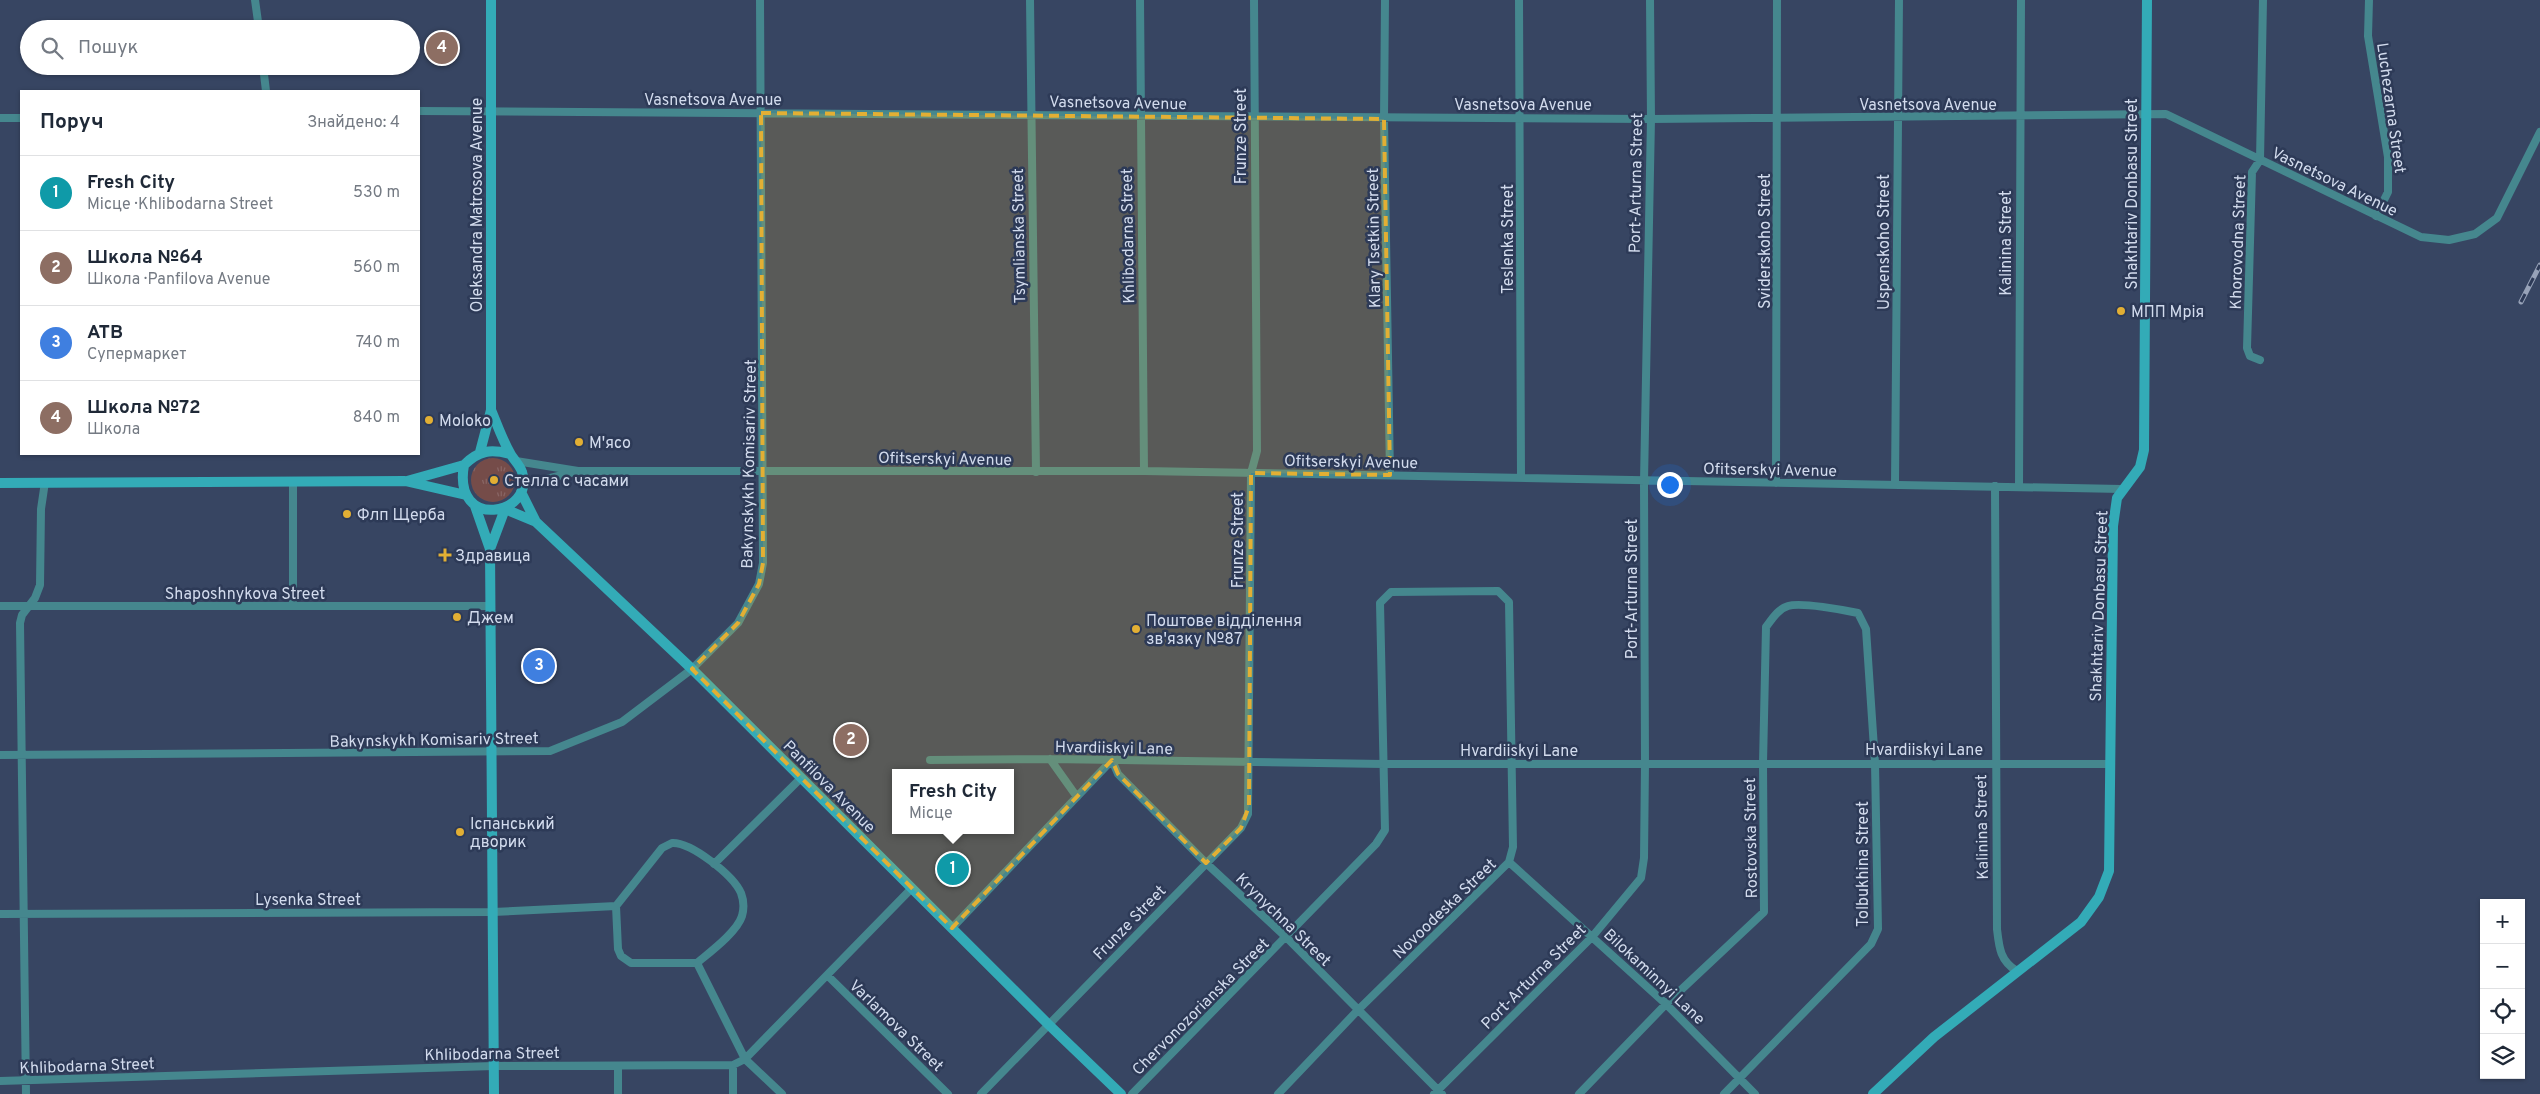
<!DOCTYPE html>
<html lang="uk">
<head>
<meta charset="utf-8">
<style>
  :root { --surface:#fff; --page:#f2f2f3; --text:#1f2937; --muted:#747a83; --line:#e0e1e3; --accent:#776536 }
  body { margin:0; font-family:Overpass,sans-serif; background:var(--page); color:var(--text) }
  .controls { position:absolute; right:15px; bottom:15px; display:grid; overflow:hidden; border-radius:0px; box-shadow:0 1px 4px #0004 }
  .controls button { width:45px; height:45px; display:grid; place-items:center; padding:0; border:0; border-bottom:1px solid var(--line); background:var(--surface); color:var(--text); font:25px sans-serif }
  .you { position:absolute; left:1669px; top:484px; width:18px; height:18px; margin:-12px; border:4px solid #fff; border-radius:50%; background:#1a73e8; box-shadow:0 0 0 8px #1a73e833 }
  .badge { display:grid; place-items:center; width:32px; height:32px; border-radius:50%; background:var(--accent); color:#fff; font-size:16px; font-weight:700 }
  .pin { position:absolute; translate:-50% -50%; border:2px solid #fff; box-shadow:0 1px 5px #0006 }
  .popup { position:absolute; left:892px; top:769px; width:122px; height:65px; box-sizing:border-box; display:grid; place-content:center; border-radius:0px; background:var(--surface); filter:drop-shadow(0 1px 4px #0005); font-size:16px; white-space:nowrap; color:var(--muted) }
  .popup b { font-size:19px; color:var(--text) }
  .popup::after { content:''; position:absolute; left:50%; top:100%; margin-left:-10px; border:10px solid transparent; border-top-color:var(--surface) }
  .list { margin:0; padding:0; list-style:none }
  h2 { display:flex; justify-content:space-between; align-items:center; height:65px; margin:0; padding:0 20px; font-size:21px }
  h2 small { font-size:16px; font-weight:400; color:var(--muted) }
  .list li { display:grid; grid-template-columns:32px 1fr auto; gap:15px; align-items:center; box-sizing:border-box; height:75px; padding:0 20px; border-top:1px solid var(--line) }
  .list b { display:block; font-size:19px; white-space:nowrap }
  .list p { margin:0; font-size:16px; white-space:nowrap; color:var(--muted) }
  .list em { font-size:16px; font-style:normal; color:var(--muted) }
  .icon { flex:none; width:28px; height:28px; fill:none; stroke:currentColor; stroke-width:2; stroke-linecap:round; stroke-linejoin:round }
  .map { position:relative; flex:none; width:2540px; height:1094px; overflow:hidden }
  .search { position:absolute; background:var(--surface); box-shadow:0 1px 4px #0004; left:20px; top:20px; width:400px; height:55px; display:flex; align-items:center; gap:12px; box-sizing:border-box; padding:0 18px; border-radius:28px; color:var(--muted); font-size:19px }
  .panel { position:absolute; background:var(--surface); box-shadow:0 1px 4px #0004; left:20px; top:90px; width:400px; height:365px; border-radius:0px }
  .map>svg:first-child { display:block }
  .grass { fill:url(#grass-tufts) }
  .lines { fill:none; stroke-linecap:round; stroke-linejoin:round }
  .street { stroke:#45878e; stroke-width:8 }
  .secondary { stroke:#33abb7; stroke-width:10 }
  .rail-casing { stroke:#97a2b8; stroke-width:5 }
  .rail { stroke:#2d3a57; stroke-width:3; stroke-dasharray:9; stroke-linecap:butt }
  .marked { fill:#e2af34; fill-opacity:0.2; stroke:#e2af34; stroke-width:4; stroke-dasharray:10 6; stroke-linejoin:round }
  .poi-dot { fill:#e2af34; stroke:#2d3a57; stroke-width:2 }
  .labels { text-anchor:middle; stroke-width:5; stroke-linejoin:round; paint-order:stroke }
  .street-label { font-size:16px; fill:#d2dbed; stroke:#2d3a57 }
  .poi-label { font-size:16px; fill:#d2dbed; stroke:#2d3a57; text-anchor:start }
</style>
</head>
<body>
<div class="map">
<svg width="2540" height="1094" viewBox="0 0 2540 1094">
  <defs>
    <pattern id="grass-tufts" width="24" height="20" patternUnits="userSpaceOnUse" patternTransform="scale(1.25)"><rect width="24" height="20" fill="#754c49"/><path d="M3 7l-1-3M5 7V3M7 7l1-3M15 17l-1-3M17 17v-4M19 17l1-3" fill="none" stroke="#886564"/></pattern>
  </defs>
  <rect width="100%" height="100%" fill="#374562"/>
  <path class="grass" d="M471 480a22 22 0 1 1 44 0a22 22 0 1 1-44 0Z"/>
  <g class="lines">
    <path class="street" d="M255,0L259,29
      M1030,0L1036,472
      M1140,0L1144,471
      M1385,0L1384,119L1390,475
      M1519,0L1521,477
      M2369,0L2368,36L2388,157V192L2376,216
      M263,66L266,91
      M419,111L1651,119L2166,114L2421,237L2449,240L2475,234L2497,218L2540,132
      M0,118H21
      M2260,360L2250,356L2247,348L2252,172L2260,160L2263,0
      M516,461L578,471H1144L2122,489
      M1776,483L1777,0
      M523,485L574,472
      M1895,485L1899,0
      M1995,486L1997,929C1999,947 2000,961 2017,971
      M2019,487L2021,0
      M0,606H491
      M293,606V482
      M0,755L550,751L622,722L692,669L738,623L759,584L763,563L760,0
      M1050,759L1077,797
      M930,760L1050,759L1383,764H2109
      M672,843C691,842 733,875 741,893C744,901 744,909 742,916C737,932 710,952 697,963H631L621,956L618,949L616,906L662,848Z
      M1509,862L1666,1004L1755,1094
      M714,864L801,778
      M0,914L493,912L616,906
      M952,928L1112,760L1118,774L1206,863L1287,938L1442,1094
      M697,963L745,1059L782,1094
      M827,975L948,1094
      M0,1081L494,1066L733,1065L745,1059L912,888
      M26,1094L20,623L22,615L35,598L40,585L41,509L45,482
      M618,1094V1066
      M733,1094V1065
      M981,1094L1241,828L1248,814L1251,473L1257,451L1254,0
      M1132,1094L1376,844L1385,830L1380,603L1391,592L1498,591L1509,602L1513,847L1509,862L1358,1010L1278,1094
      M1434,1094L1592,937L1641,878L1644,858L1645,763L1644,481L1651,119L1650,0
      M1579,1094L1666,1004L1764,912L1763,763L1766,627C1772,619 1778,609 1788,606C1801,602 1844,610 1858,613L1866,629L1875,763L1878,929L1871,944L1724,1094"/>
    <path class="secondary" d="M491,410C497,424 502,439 510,453C513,459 520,465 522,472C536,515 452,532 464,465C479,450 491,449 510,454
      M480,452L491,410V0
      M407,481L464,465
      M0,483L405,481L466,495
      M521,492L536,522L692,669L1048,1024L1121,1094
      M475,506L490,549L494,1094
      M505,509L536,522
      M490,549L505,509
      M1873,1094L1934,1037L2081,922L2099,897L2109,871L2113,526L2117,498L2140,467L2144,450L2147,0"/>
    <g class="rail-casing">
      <path id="rail" d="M2521,302L2540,265"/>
    </g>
    <use href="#rail" class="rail"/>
  </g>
  <path class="marked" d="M761,113L1384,119L1390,475L1251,473L1249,806L1241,828L1206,863L1118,774L1112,760L952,928L692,669L738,623L759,584L763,563Z"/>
  <g class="poi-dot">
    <circle cx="2121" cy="311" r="5"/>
    <circle cx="429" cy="420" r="5"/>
    <circle cx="579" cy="442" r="5"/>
    <circle cx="494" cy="480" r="5"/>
    <circle cx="347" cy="514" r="5"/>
    <path d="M442.5 547.5h5v5h5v5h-5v5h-5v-5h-5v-5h5z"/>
    <circle cx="457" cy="617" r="5"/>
    <circle cx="1136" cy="629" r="5"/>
    <circle cx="460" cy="832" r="5"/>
  </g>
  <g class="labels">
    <g class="street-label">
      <text x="713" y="105">Vasnetsova Avenue</text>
      <text transform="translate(1118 102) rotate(1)" y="6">Vasnetsova Avenue</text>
      <text x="1523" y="110">Vasnetsova Avenue</text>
      <text x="1928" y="110">Vasnetsova Avenue</text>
      <text transform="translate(2392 108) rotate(82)" y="6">Luchezarna Street</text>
      <text transform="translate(1240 136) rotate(-90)" y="6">Frunze Street</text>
      <text transform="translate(2335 181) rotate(26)" y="6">Vasnetsova Avenue</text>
      <text transform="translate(1635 183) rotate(-89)" y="6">Port-Arturna Street</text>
      <text transform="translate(2131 194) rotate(-90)" y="6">Shakhtariv Donbasu Street</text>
      <text transform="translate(476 205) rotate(-90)" y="6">Oleksandra Matrosova Avenue</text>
      <text transform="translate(1018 236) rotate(-91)" y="6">Tsymlianska Street</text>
      <text transform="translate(1127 236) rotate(-91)" y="6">Khlibodarna Street</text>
      <text transform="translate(1373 238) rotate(-91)" y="6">Klary Tsetkin Street</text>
      <text transform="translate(1507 239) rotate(-90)" y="6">Teslenka Street</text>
      <text transform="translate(1764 241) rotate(-90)" y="6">Sviderskoho Street</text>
      <text transform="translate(1883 242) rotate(-90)" y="6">Uspenskoho Street</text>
      <text transform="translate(2237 242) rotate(-88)" y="6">Khorovodna Street</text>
      <text transform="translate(2005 243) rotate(-90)" y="6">Kalinina Street</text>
      <text transform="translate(945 458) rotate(1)" y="6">Ofitserskyi Avenue</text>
      <text transform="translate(1351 461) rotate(1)" y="6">Ofitserskyi Avenue</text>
      <text transform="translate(748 464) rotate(-89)" y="6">Bakynskykh Komisariv Street</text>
      <text transform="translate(1770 469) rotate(1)" y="6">Ofitserskyi Avenue</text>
      <text transform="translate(1237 540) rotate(-90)" y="6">Frunze Street</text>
      <text transform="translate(1631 589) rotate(-90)" y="6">Port-Arturna Street</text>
      <text x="245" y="599">Shaposhnykova Street</text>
      <text transform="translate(2098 606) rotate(-88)" y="6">Shakhtariv Donbasu Street</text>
      <text transform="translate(434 739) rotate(-1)" y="6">Bakynskykh Komisariv Street</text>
      <text transform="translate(1114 747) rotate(1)" y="6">Hvardiiskyi Lane</text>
      <text x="1924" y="755">Hvardiiskyi Lane</text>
      <text x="1519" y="756">Hvardiiskyi Lane</text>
      <text transform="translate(830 786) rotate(45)" y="6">Panfilova Avenue</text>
      <text transform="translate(1981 827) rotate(-91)" y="6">Kalinina Street</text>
      <text transform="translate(1750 838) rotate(-91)" y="6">Rostovska Street</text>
      <text transform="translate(1862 864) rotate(-90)" y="6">Tolbukhina Street</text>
      <text x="308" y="905">Lysenka Street</text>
      <text transform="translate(1444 908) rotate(-44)" y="6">Novoodeska Street</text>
      <text transform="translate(1284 919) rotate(44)" y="6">Krynychna Street</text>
      <text transform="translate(1129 922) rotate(-46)" y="6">Frunze Street</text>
      <text transform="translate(1533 976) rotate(-45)" y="6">Port-Arturna Street</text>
      <text transform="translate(1655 976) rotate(43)" y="6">Bilokaminnyi Lane</text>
      <text transform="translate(1200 1006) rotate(-45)" y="6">Chervonozorianska Street</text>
      <text transform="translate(897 1025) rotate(44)" y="6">Varlamova Street</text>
      <text transform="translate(492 1053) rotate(-1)" y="6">Khlibodarna Street</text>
      <text transform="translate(87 1065) rotate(-2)" y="6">Khlibodarna Street</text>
    </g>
    <g class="poi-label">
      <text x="2131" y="317">МПП Мрія</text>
      <text x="439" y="426">Moloko</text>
      <text x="589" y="448">М'ясо</text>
      <text x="504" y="486">Стелла с часами</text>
      <text x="357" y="520">Флп Щерба</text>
      <text x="455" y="561">Здравица</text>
      <text x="467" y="623">Джем</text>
      <text x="1146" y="626">Поштове відділення<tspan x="1146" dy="18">зв'язку №87</tspan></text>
      <text x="470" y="829">Іспанський<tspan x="470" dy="18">дворик</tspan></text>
    </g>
  </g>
</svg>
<div class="controls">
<button>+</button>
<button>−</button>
<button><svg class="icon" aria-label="locate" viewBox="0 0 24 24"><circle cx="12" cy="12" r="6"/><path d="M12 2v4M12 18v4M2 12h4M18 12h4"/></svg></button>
<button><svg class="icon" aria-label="layers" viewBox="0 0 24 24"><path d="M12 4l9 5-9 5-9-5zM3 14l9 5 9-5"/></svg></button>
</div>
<div class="you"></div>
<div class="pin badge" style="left:953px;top:869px;background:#0f9aa8">1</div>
<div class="popup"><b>Fresh City</b>Місце</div>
<div class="pin badge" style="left:851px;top:740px;background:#8d6e63">2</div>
<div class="pin badge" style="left:539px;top:666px;background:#3f7fe0">3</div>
<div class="pin badge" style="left:442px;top:48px;background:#8d6e63">4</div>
<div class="search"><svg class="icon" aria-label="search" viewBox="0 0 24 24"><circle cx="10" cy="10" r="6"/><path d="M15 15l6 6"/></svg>Пошук</div>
<section class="panel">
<h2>Поруч<small>Знайдено: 4</small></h2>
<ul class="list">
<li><span class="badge" style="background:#0f9aa8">1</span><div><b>Fresh City</b><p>Місце · Khlibodarna Street</p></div><em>530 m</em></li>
<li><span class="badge" style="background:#8d6e63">2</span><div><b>Школа №64</b><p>Школа · Panfilova Avenue</p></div><em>560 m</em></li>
<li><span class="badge" style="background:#3f7fe0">3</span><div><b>ATB</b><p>Супермаркет</p></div><em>740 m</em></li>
<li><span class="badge" style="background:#8d6e63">4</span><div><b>Школа №72</b><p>Школа</p></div><em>840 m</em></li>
</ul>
</section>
</div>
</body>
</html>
